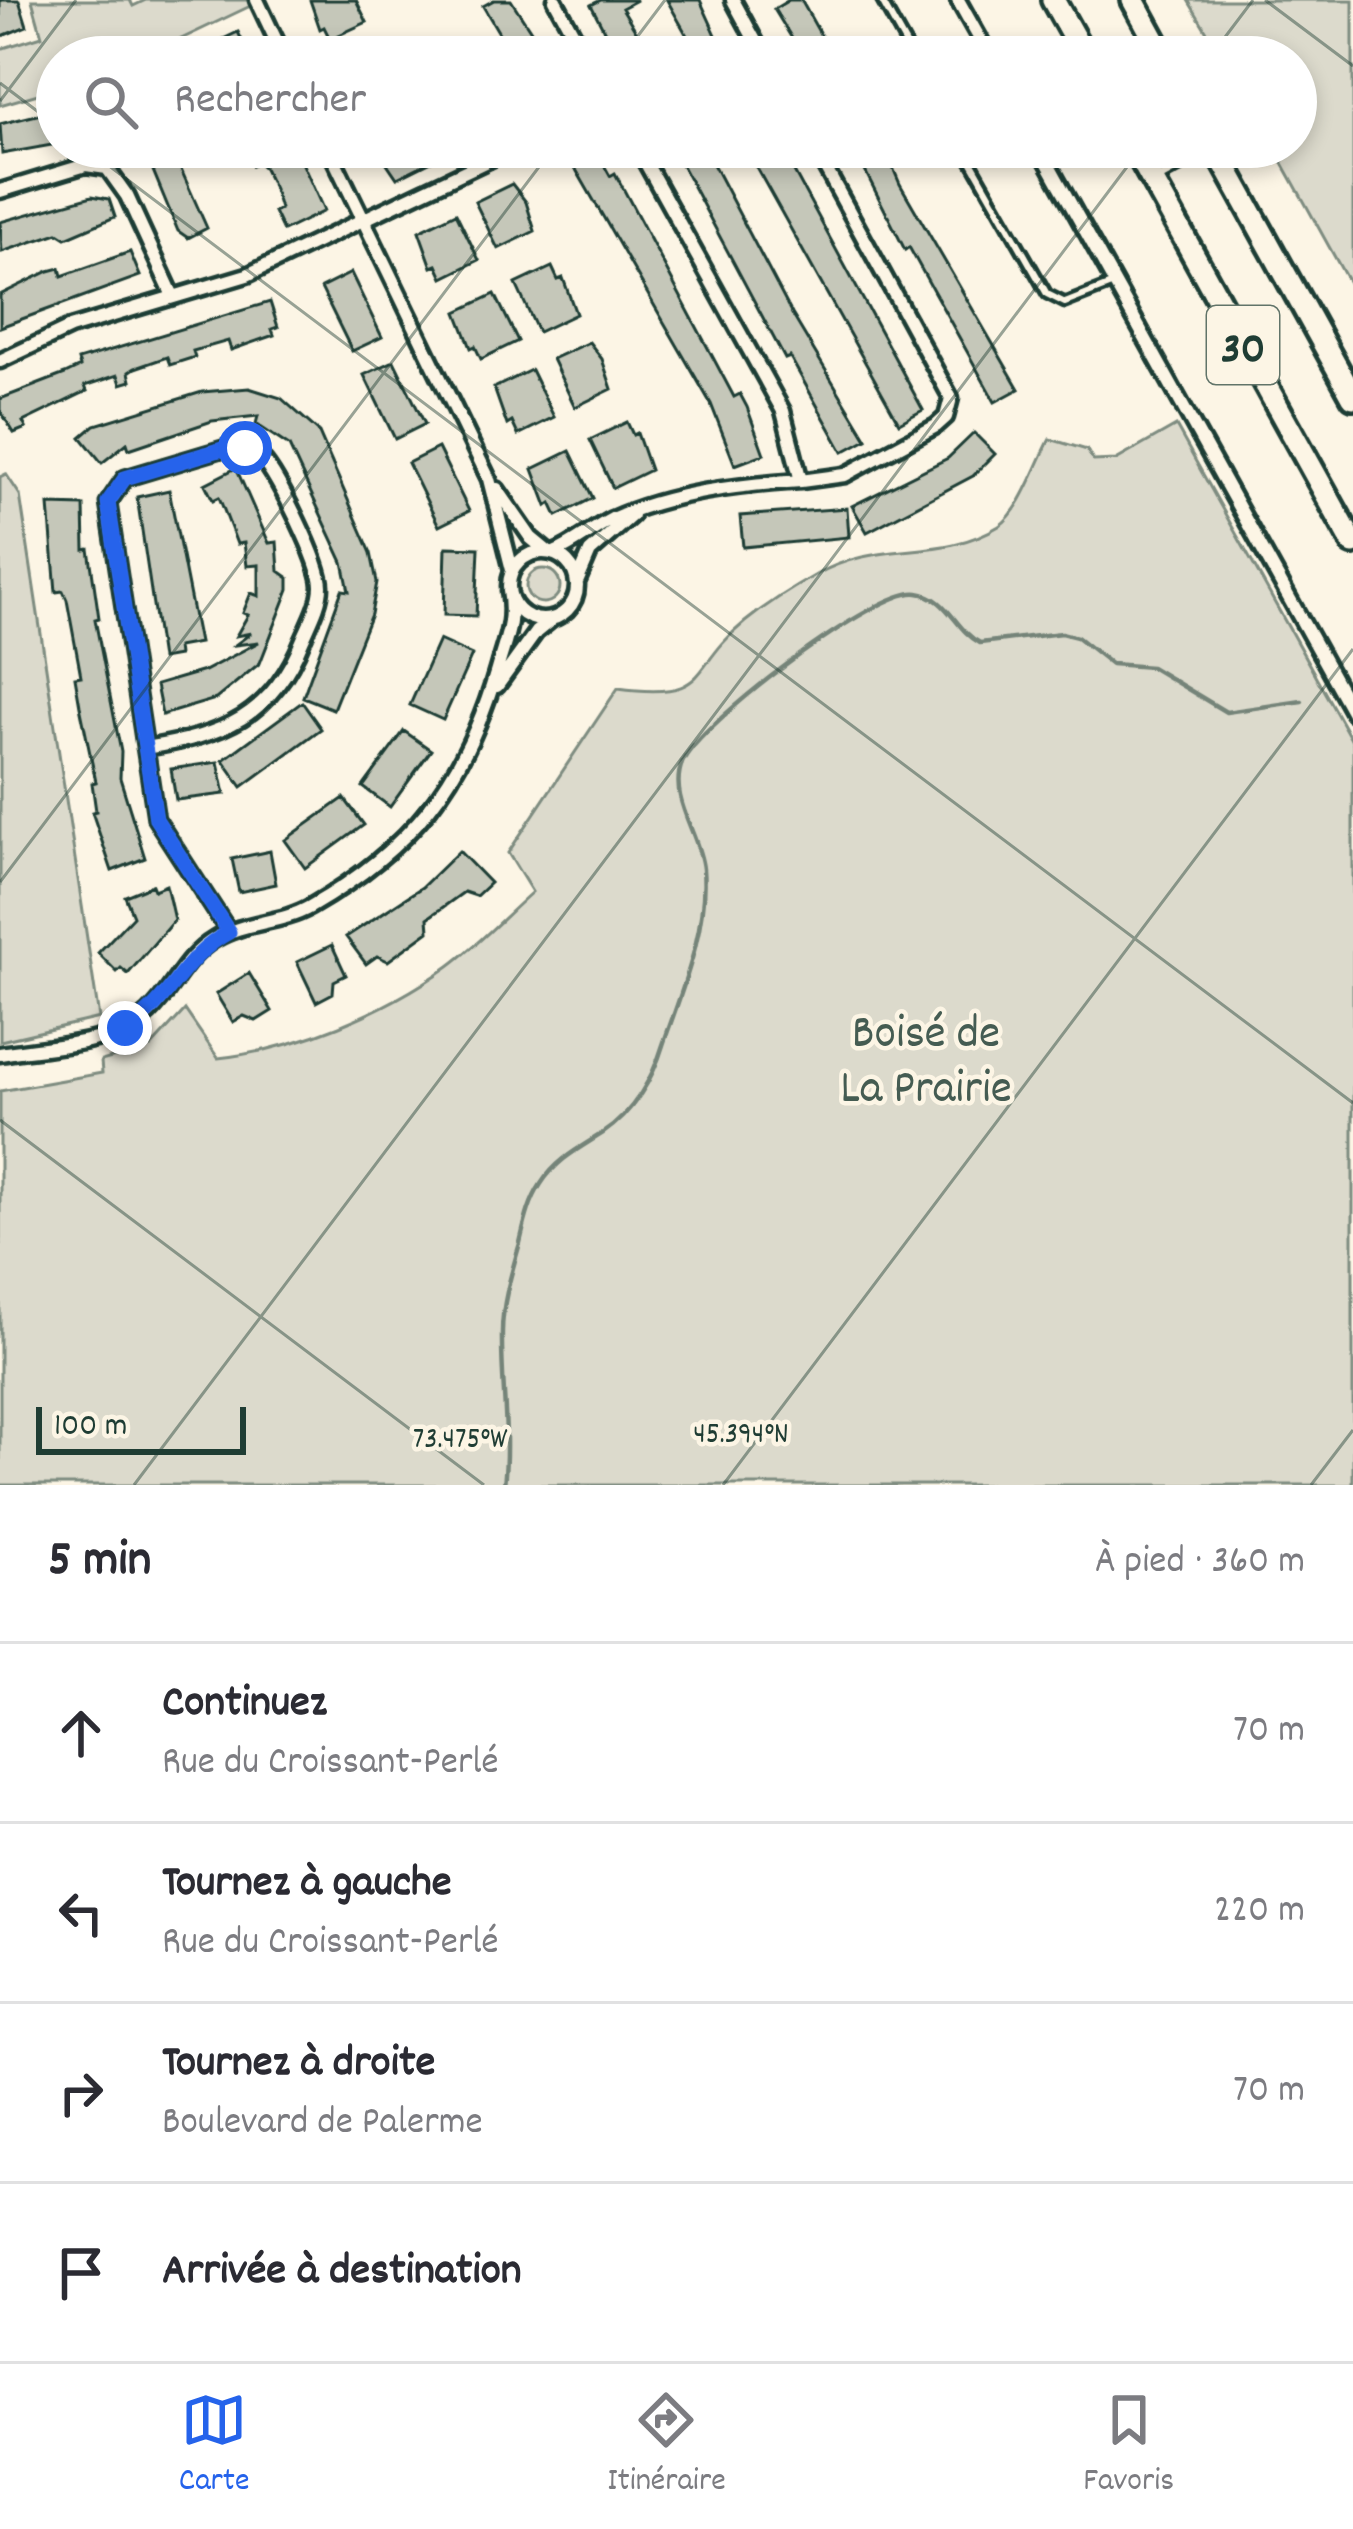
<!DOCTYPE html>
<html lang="fr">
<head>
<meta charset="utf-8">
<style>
  :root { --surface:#fff; --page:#f2f2f3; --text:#2b2b33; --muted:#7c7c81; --line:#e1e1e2; --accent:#2563eb }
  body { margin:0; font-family:Dekko,sans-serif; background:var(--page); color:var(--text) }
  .scale { position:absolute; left:36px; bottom:30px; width:210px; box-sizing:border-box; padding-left:12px; border:6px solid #1f3d34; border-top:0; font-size:33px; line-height:42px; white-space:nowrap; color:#1f3d34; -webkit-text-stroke:9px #fcf5e5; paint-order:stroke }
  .stop { position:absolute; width:36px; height:36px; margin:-27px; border:9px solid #2563eb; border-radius:50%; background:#fff }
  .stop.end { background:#2563eb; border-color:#fff; box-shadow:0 3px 12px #0008 }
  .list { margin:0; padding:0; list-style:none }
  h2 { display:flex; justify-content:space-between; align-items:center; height:156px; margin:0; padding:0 48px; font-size:51px }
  h2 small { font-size:39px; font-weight:400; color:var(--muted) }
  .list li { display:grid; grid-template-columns:78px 1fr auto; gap:36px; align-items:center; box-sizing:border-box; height:180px; padding:0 48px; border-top:3px solid var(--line) }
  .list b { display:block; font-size:45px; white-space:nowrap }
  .list p { margin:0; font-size:39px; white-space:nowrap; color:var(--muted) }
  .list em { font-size:39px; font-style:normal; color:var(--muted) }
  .icon { flex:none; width:66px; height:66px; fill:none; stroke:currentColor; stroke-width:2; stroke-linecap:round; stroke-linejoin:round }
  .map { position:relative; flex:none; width:1353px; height:1485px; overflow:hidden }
  .search { position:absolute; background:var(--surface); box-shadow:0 6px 18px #0003; left:36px; right:36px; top:36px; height:132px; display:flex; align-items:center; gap:30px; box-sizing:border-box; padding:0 42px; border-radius:66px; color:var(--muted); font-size:45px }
  .sheet { height:876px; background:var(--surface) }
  nav { display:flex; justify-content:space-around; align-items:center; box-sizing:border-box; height:168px; border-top:3px solid var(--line); background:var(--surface); font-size:33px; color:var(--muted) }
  nav a { display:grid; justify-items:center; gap:6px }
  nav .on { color:var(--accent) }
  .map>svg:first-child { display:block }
  .green { fill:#dcdacc; stroke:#7e8c80; stroke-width:3 }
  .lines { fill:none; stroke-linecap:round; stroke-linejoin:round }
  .stream { stroke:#758479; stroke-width:4.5 }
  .building { fill:#c5c7b9; stroke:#1f3d34; stroke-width:3 }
  .lane-casing { stroke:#1f3d34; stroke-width:15 }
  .street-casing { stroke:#1f3d34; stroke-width:21 }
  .highway-casing { stroke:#1f3d34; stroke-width:30 }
  .lane { stroke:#fcf5e5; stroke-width:6 }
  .street { stroke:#fcf5e5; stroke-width:12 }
  .highway { stroke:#fcf5e5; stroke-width:21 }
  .route { stroke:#2563eb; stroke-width:15 }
  .ticks { fill:none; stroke:#1f3d34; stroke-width:3; stroke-opacity:0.45 }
  .labels { text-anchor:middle; stroke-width:9; stroke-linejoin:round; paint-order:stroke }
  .shield { fill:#fcf5e5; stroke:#617469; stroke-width:3 }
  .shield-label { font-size:45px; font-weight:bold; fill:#1f3d34 }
  .park-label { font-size:48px; fill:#455c52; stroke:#fcf5e5 }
  .ticks-label { font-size:30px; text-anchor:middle; fill:#1f3d34; stroke:#fcf5e5; stroke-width:9; stroke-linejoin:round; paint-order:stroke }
</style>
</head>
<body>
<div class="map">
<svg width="1353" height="1485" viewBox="0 0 1353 1485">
  <rect width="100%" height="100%" fill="#fcf5e5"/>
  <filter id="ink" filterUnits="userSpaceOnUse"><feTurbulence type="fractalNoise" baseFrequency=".00833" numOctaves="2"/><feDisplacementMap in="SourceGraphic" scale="24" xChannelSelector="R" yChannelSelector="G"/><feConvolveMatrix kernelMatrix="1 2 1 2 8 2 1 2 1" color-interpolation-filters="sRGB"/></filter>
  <g filter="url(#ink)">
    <path class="green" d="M32,0H130L133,6L146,0H263L154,52L156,57H57V118L48,91L0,105V49L42,36Z
      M1188,0H1353V290L1274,147H1296V57H1222Z
      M66,147H166L121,168L100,156L70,160Z
      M1176,426L1353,743V1485H0V1091L102,1073L101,1061L151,1047L185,1010L218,1058C295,1050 386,1012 449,966C479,944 505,916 532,892L508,853L618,688C713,701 687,669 745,622C766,605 791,589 814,576C877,538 939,563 999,526C1021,512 1037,463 1050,439L1087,450L1093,461L1116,460Z
      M6,474L20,495L99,1018L0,1041V477Z
      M526 586a17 17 0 1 1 34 0a17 17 0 1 1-34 0Z"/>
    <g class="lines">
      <path class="stream" d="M504,1485C510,1433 501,1384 502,1332C502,1303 512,1271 520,1243C525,1222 529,1202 541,1184C557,1159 580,1148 603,1133C633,1113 653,1078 663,1045C682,990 708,928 703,869C700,835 668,798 682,763C699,723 879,587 918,593C948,597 955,630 980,643L1061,633L1077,637L1111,664L1151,667L1226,712L1302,701"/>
    </g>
    <path class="building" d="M0,0H19L27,26L0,37Z
      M310,0H356L367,22L330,39L324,27L320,29Z
      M494,0H511L546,54L513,57L483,6Z
      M601,0H637L622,8L652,57H618L591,5Z
      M667,0H700L726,57H699Z
      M789,0H801L833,57H786L799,50L774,9Z
      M238,32L250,57H187L221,40Z
      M377,42L384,57H347Z
      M45,113L57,126L52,145L2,154L0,124Z
      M171,147L207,228L188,238L178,231L152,168L156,164L153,156Z
      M243,147H295L324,211L283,231L274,212L280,209L274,189L264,168L258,162L252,165Z
      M376,147H427L433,160L397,178Z
      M563,147H594L610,176L615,173L734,397L740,394L747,407L764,454L735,465L711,404Z
      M672,147H704L792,314L867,439L843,452L790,357L785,359Z
      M745,147H776L793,170L923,410L899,423Z
      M853,147H884L900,184L1019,389L995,402L909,247L905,250Z
      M512,184L526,202L535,231L498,249L475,202Z
      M92,196L109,199L115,217L66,238L58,233L2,252L0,222Z
      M456,213L479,260L443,278L437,265L432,267L419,231Z
      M130,252L140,276L0,327V295L49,271L60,268L62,276Z
      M552,267L558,280L563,278L576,314L538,332L516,284Z
      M351,273L382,337L352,351L321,288Z
      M495,294L518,341L481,359L475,346L471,348L457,312Z
      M270,302L278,327L272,329L274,335L231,350L228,341L193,351L195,357L170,365L167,357L135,368L129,372L131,381L121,384L118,375L85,386L87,391L23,422L26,428L14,433L0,410V399L65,374L80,367L78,360Z
      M589,342L602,359L612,389L575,407L552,359Z
      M394,361L425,424L395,439L364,375Z
      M531,370L554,417L518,435L512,422L507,425L494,388Z
      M249,388L281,398L318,431L371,553L377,582L371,614L333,709L303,697L342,590L349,591L343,562L289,446L256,424L258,416L212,421L129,449L127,443L102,463L81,437L95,425L202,392Z
      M627,422L633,435L637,433L650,470L613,488L590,440Z
      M974,433L995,454L973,476L867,532L852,506L948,458Z
      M438,448L469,511L439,526L408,463Z
      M570,451L593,498L557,516L551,503L547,506L533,469Z
      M236,468L269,543L277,542L279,571L289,578V589L260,663L216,699L162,715L156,685L204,671L259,642L235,645L251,633L236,636L248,615L243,613L251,593L259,596V565L247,566L244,543L237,544L219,497L213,500L205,484Z
      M169,490L199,643L177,647L178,656L161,659L137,497Z
      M49,505L84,506L85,550L89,549L99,618L95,619L121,752L120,778L145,858L112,871L92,812L96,811L92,783L96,782L80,706L75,677L81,676L67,600L63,591L56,592Z
      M847,508L849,537L743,547L740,516Z
      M446,547L479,548L476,616L444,615Z
      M439,640L472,655L443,720L410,705Z
      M302,702L321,729L242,787L223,760Z
      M404,731L431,750L390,807L363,787Z
      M218,762L225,794L176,800L171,769Z
      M344,798L364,825L305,868L285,840Z
      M270,851L276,884L239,892L232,859Z
      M459,851L490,883L476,896L464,892L428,918L429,931L388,961L377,956L366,964L346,937L422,887Z
      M152,885L154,890L166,885L174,920L128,974L121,968L117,972L98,953L133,916L125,896Z
      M332,945L346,975L334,981L333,993L316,1002L297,962Z
      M249,973L272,1011L256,1021L244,1016L233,1022L216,994Z"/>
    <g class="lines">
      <g class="lane-casing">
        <path id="lane" d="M881,0L913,57
          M963,147L1047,294L1065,303L1111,285
          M1156,180L1213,149"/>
      </g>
      <g class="street-casing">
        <path id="street" d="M257,0L284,57
          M555,0L586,57
          M733,0L764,57
          M958,0L990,57
          M328,147L489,479L512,570
          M637,147L783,411L801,481L845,475L936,426L946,417L951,398L814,147
          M1039,147L1353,713
          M0,191L86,165L107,168L127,196L173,296
          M0,361L70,328L247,275L516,147
          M497,489L531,538L548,552
          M509 586a34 34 0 1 1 68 0a34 34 0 1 1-68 0Z
          M554,553C575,544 592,529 612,519C669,493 739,485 801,481
          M578,580L590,552L632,515
          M497,686L536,632L552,619
          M145,748C224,735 272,717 303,639C310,623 321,603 321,586C321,563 278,476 262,459C253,449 242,445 229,447L125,478L108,503L156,819L229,932
          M0,1054C45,1046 114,1046 149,1013C174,989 183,958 215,939C245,921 280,924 310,907C411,849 465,781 497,670C505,640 515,623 509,591"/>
      </g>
      <g class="highway-casing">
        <path id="highway" d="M1053,0L1085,57
          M1133,0L1164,57
          M1134,147L1353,543
          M1215,147L1353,397"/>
      </g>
      <use href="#lane" class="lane"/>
      <use href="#street" class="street"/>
      <use href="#highway" class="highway"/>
    </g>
  </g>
  <g class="lines" filter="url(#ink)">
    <path class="route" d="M125,1028C167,1009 180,958 229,932L156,819L108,502L125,478L229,447L245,448"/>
  </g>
  <path class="ticks" d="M1265,0L1353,66M622,57L665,0M1210,57L1253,0M0,83L57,126M0,101L76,0M84,147L1353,1103M0,882L554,147M0,1120L484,1485M134,1485L1142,147M723,1485L1353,649M1311,1485L1353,1430"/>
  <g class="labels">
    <rect class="shield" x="1207" y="306" width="72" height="78" rx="9"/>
    <g class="shield-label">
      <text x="1243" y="361">30</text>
    </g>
    <g class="park-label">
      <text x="926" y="1046">Boisé de<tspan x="926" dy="55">La Prairie</tspan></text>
    </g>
  </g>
  <g class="ticks-label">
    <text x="741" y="1442">45.394°N</text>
    <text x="460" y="1447">73.475°W</text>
  </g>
</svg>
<div class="scale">100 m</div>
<div class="stop" style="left:245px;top:448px"></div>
<div class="stop end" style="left:125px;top:1028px"></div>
<div class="search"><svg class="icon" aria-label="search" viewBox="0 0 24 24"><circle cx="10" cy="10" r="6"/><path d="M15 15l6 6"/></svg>Rechercher</div>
</div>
<section class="sheet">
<h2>5 min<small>À pied · 360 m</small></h2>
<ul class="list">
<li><svg class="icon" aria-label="ahead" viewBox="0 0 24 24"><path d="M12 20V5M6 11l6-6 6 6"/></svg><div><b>Continuez</b><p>Rue du Croissant-Perlé</p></div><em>70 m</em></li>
<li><svg class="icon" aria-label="left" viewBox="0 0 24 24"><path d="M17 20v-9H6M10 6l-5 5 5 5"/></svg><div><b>Tournez à gauche</b><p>Rue du Croissant-Perlé</p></div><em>220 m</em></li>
<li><svg class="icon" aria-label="right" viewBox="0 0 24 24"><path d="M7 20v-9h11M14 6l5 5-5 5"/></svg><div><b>Tournez à droite</b><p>Boulevard de Palerme</p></div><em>70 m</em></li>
<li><svg class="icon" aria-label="arrive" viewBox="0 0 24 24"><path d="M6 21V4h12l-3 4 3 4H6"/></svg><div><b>Arrivée à destination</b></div></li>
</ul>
</section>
<nav>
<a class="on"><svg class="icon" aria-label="map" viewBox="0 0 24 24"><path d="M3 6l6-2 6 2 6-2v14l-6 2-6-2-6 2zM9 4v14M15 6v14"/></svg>Carte</a>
<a><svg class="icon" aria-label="directions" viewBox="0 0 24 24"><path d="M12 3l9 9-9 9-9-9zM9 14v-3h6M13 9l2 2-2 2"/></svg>Itinéraire</a>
<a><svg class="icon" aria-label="saved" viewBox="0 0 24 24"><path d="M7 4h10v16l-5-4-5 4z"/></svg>Favoris</a>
</nav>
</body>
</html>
